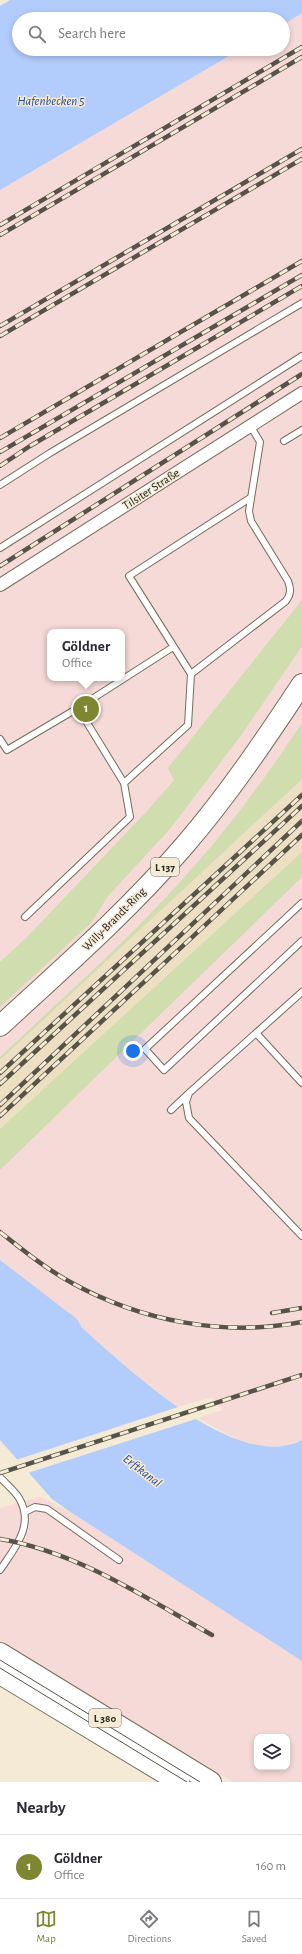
<!DOCTYPE html>
<html lang="en">
<head>
<meta charset="utf-8">
<style>
  :root { --surface:#fff; --page:#f2f2f3; --text:#2b2b33; --muted:#7c7c81; --line:#e1e1e2; --accent:#7e8632 }
  body { margin:0; font-family:"Alegreya Sans",sans-serif; background:var(--page); color:var(--text) }
  .controls { position:absolute; right:12px; bottom:12px; display:grid; overflow:hidden; border-radius:8px; box-shadow:0 2px 6px #0003 }
  .controls button { width:36px; height:36px; display:grid; place-items:center; padding:0; border:0; border-bottom:1px solid var(--line); background:var(--surface); color:var(--text); font:20px sans-serif }
  .you { position:absolute; left:133px; top:1051px; width:14px; height:14px; margin:-10px; border:3px solid #fff; border-radius:50%; background:#1a73e8; box-shadow:0 0 0 6px #1a73e833 }
  .badge { display:grid; place-items:center; width:26px; height:26px; border-radius:50%; background:var(--accent); color:#fff; font-size:13px; font-weight:700 }
  .pin { position:absolute; translate:-50% -50%; border:2px solid #fff; box-shadow:0 1px 4px #0006 }
  .popup { position:absolute; left:47px; top:629px; width:78px; height:52px; box-sizing:border-box; display:grid; place-content:center; border-radius:8px; background:var(--surface); filter:drop-shadow(0 1px 3px #0005); font-size:13px; white-space:nowrap; color:var(--muted) }
  .popup b { font-size:15px; color:var(--text) }
  .popup::after { content:''; position:absolute; left:50%; top:100%; margin-left:-8px; border:8px solid transparent; border-top-color:var(--surface) }
  .list { margin:0; padding:0; list-style:none }
  h2 { display:flex; justify-content:space-between; align-items:center; height:52px; margin:0; padding:0 16px; font-size:17px }
  h2 small { font-size:13px; font-weight:400; color:var(--muted) }
  .list li { display:grid; grid-template-columns:26px 1fr auto; gap:12px; align-items:center; box-sizing:border-box; height:64px; padding:0 16px; border-top:1px solid var(--line) }
  .list b { display:block; font-size:15px; white-space:nowrap }
  .list p { margin:0; font-size:13px; white-space:nowrap; color:var(--muted) }
  .list em { font-size:13px; font-style:normal; color:var(--muted) }
  .icon { flex:none; width:22px; height:22px; fill:none; stroke:currentColor; stroke-width:2; stroke-linecap:round; stroke-linejoin:round }
  .map { position:relative; flex:none; width:302px; height:1782px; overflow:hidden }
  .search { position:absolute; background:var(--surface); box-shadow:0 2px 6px #0003; left:12px; right:12px; top:12px; height:44px; display:flex; align-items:center; gap:10px; box-sizing:border-box; padding:0 14px; border-radius:22px; color:var(--muted); font-size:15px }
  .sheet { height:116px; background:var(--surface) }
  nav { display:flex; justify-content:space-around; align-items:center; box-sizing:border-box; height:56px; border-top:1px solid var(--line); background:var(--surface); font-size:11px; color:var(--muted) }
  nav a { display:grid; justify-items:center; gap:2px }
  nav .on { color:var(--accent) }
  .map>svg:first-child { display:block }
  .industrial { fill:#f5dad8; fill-rule:evenodd }
  .built { fill:#ecdfc2 }
  .green { fill:#cfddaf }
  .water { fill:#b2ccfc }
  .pier { fill:#f4ead5 }
  .lines { fill:none; stroke-linecap:round; stroke-linejoin:round }
  .lane-casing { stroke:#766d5b; stroke-width:8 }
  .street-casing { stroke:#766d5b; stroke-width:14 }
  .primary-casing { stroke:#766d5b; stroke-width:22 }
  .lane { stroke:#fff; stroke-width:6 }
  .street { stroke:#fff; stroke-width:12 }
  .primary { stroke:#fff; stroke-width:20 }
  .tram { stroke:#585349; stroke-width:1 }
  .rail-casing { stroke:#585349; stroke-width:4.5 }
  .rail { stroke:#f4ead5; stroke-width:3; stroke-dasharray:9; stroke-linecap:butt }
  .labels { text-anchor:middle; stroke-width:3; stroke-linejoin:round; paint-order:stroke }
  .shield { fill:#f4ead5; stroke:#676256; stroke-width:1 }
  .shield-label { font-size:11px; font-weight:bold; fill:#2a271f }
  .street-label { font-size:12px; fill:#2a271f; stroke:#f4ead5 }
  .water-label { font-size:13px; font-style:italic; fill:#294c91; stroke:#f4ead5 }
</style>
</head>
<body>
<div class="map">
<svg width="302" height="1782" viewBox="0 0 302 1782">
  <rect width="100%" height="100%" fill="#f4ead5"/>
  <path class="industrial" d="M302,13V1440L284,1446H260L238,1440L198,1418L223,1410L212,1397L178,1407L141,1380L82,1328L77,1319L0,1260V190L241,49H283V25ZM50,632H122V678H50Z
    M40,1497L69,1511L302,1661V1782H233L0,1641V1508ZM257,1737H287V1767H257Z"/>
  <path class="built" d="M302,779V852L0,1129V1060Z"/>
  <path class="green" d="M302,600V646L242,734L170,829L108,896L91,923L0,1007V962L28,936L147,811L174,780L168,768Z
    M302,723V779L0,1060V1057C69,992 141,929 202,857C239,815 271,769 302,723Z
    M302,852V877L0,1170V1129Z"/>
  <path class="water" d="M10,0H302V13L283,25V19H19V49H241L0,190V6Z
    M0,1260L77,1319L82,1328C128,1368 237,1474 302,1440V1661L69,1511L52,1499L0,1440Z"/>
  <path class="pier" d="M181,1406L199,1418L28,1473L16,1460Z"/>
  <g class="lines">
    <g class="lane-casing">
      <path id="lane" d="M284,441L302,430
        M0,485L50,453L302,303
        M0,548L302,356
        M173,647L78,708L124,783L188,725L191,674L286,601C291,594 291,589 288,581L251,521L249,511L260,442L250,425
        M191,674L129,576L250,498
        M0,739L7,750L78,708
        M302,903L145,1049L164,1070L302,941
        M25,917L130,817L124,783
        M302,992L189,1093L186,1102L189,1118L302,1236
        M256,1033L302,1083
        M171,1110L188,1094
        M0,1477C6,1484 14,1490 19,1498C35,1525 15,1548 0,1570
        M25,1512L35,1507L47,1509L119,1560"/>
    </g>
    <g class="street-casing">
      <path id="street" d="M0,585L302,393"/>
    </g>
    <g class="primary-casing">
      <path id="primary" d="M0,1026C63,968 128,911 184,846C228,795 265,740 302,684
        M0,1653L211,1782
        M0,1674L179,1782"/>
    </g>
    <use href="#lane" class="lane"/>
    <use href="#street" class="street"/>
    <use href="#primary" class="primary"/>
    <path class="tram" d="M0,1660L200,1782
      M0,1668L187,1782"/>
    <g class="rail-casing">
      <path id="rail" d="M0,225L302,47
        M0,235L302,57
        M0,326L302,149
        M0,336L302,159
        M0,438L302,261
        M0,452L302,275
        M0,466L30,446L302,286
        M0,566L302,374
        M0,1073L302,795
        M0,1084L302,806
        M0,1105L302,821
        M0,1116L302,835
        M0,1232C23,1250 46,1269 72,1283C141,1321 224,1337 302,1322
        M272,1313L302,1308
        M0,1473L302,1375
        M0,1539C77,1552 144,1597 212,1635"/>
    </g>
    <use href="#rail" class="rail"/>
  </g>
  <g class="labels">
    <g class="shield">
      <rect x="151" y="858" width="28" height="18" rx="3"/>
      <rect x="89" y="1709" width="32" height="18" rx="3"/>
    </g>
    <g class="shield-label">
      <text x="165" y="871">L 137</text>
      <text x="105" y="1722">L 380</text>
    </g>
    <g class="street-label">
      <text transform="translate(151 489) rotate(-33)" y="4">Tilsiter Straße</text>
      <text transform="translate(114 919) rotate(-45)" y="4">Willy-Brandt-Ring</text>
    </g>
    <g class="water-label">
      <text x="51" y="105">Hafenbecken 5</text>
      <text transform="translate(143 1470) rotate(38)" y="5">Erftkanal</text>
    </g>
  </g>
</svg>
<div class="controls">
<button><svg class="icon" aria-label="layers" viewBox="0 0 24 24"><path d="M12 4l9 5-9 5-9-5zM3 14l9 5 9-5"/></svg></button>
</div>
<div class="you"></div>
<div class="pin badge" style="left:86px;top:709px">1</div>
<div class="popup"><b>Göldner</b>Office</div>
<div class="search"><svg class="icon" aria-label="search" viewBox="0 0 24 24"><circle cx="10" cy="10" r="6"/><path d="M15 15l6 6"/></svg>Search here</div>
</div>
<section class="sheet">
<h2>Nearby<small></small></h2>
<ul class="list">
<li><span class="badge">1</span><div><b>Göldner</b><p>Office</p></div><em>160 m</em></li>
</ul>
</section>
<nav>
<a class="on"><svg class="icon" aria-label="map" viewBox="0 0 24 24"><path d="M3 6l6-2 6 2 6-2v14l-6 2-6-2-6 2zM9 4v14M15 6v14"/></svg>Map</a>
<a><svg class="icon" aria-label="directions" viewBox="0 0 24 24"><path d="M12 3l9 9-9 9-9-9zM9 14v-3h6M13 9l2 2-2 2"/></svg>Directions</a>
<a><svg class="icon" aria-label="saved" viewBox="0 0 24 24"><path d="M7 4h10v16l-5-4-5 4z"/></svg>Saved</a>
</nav>
</body>
</html>
